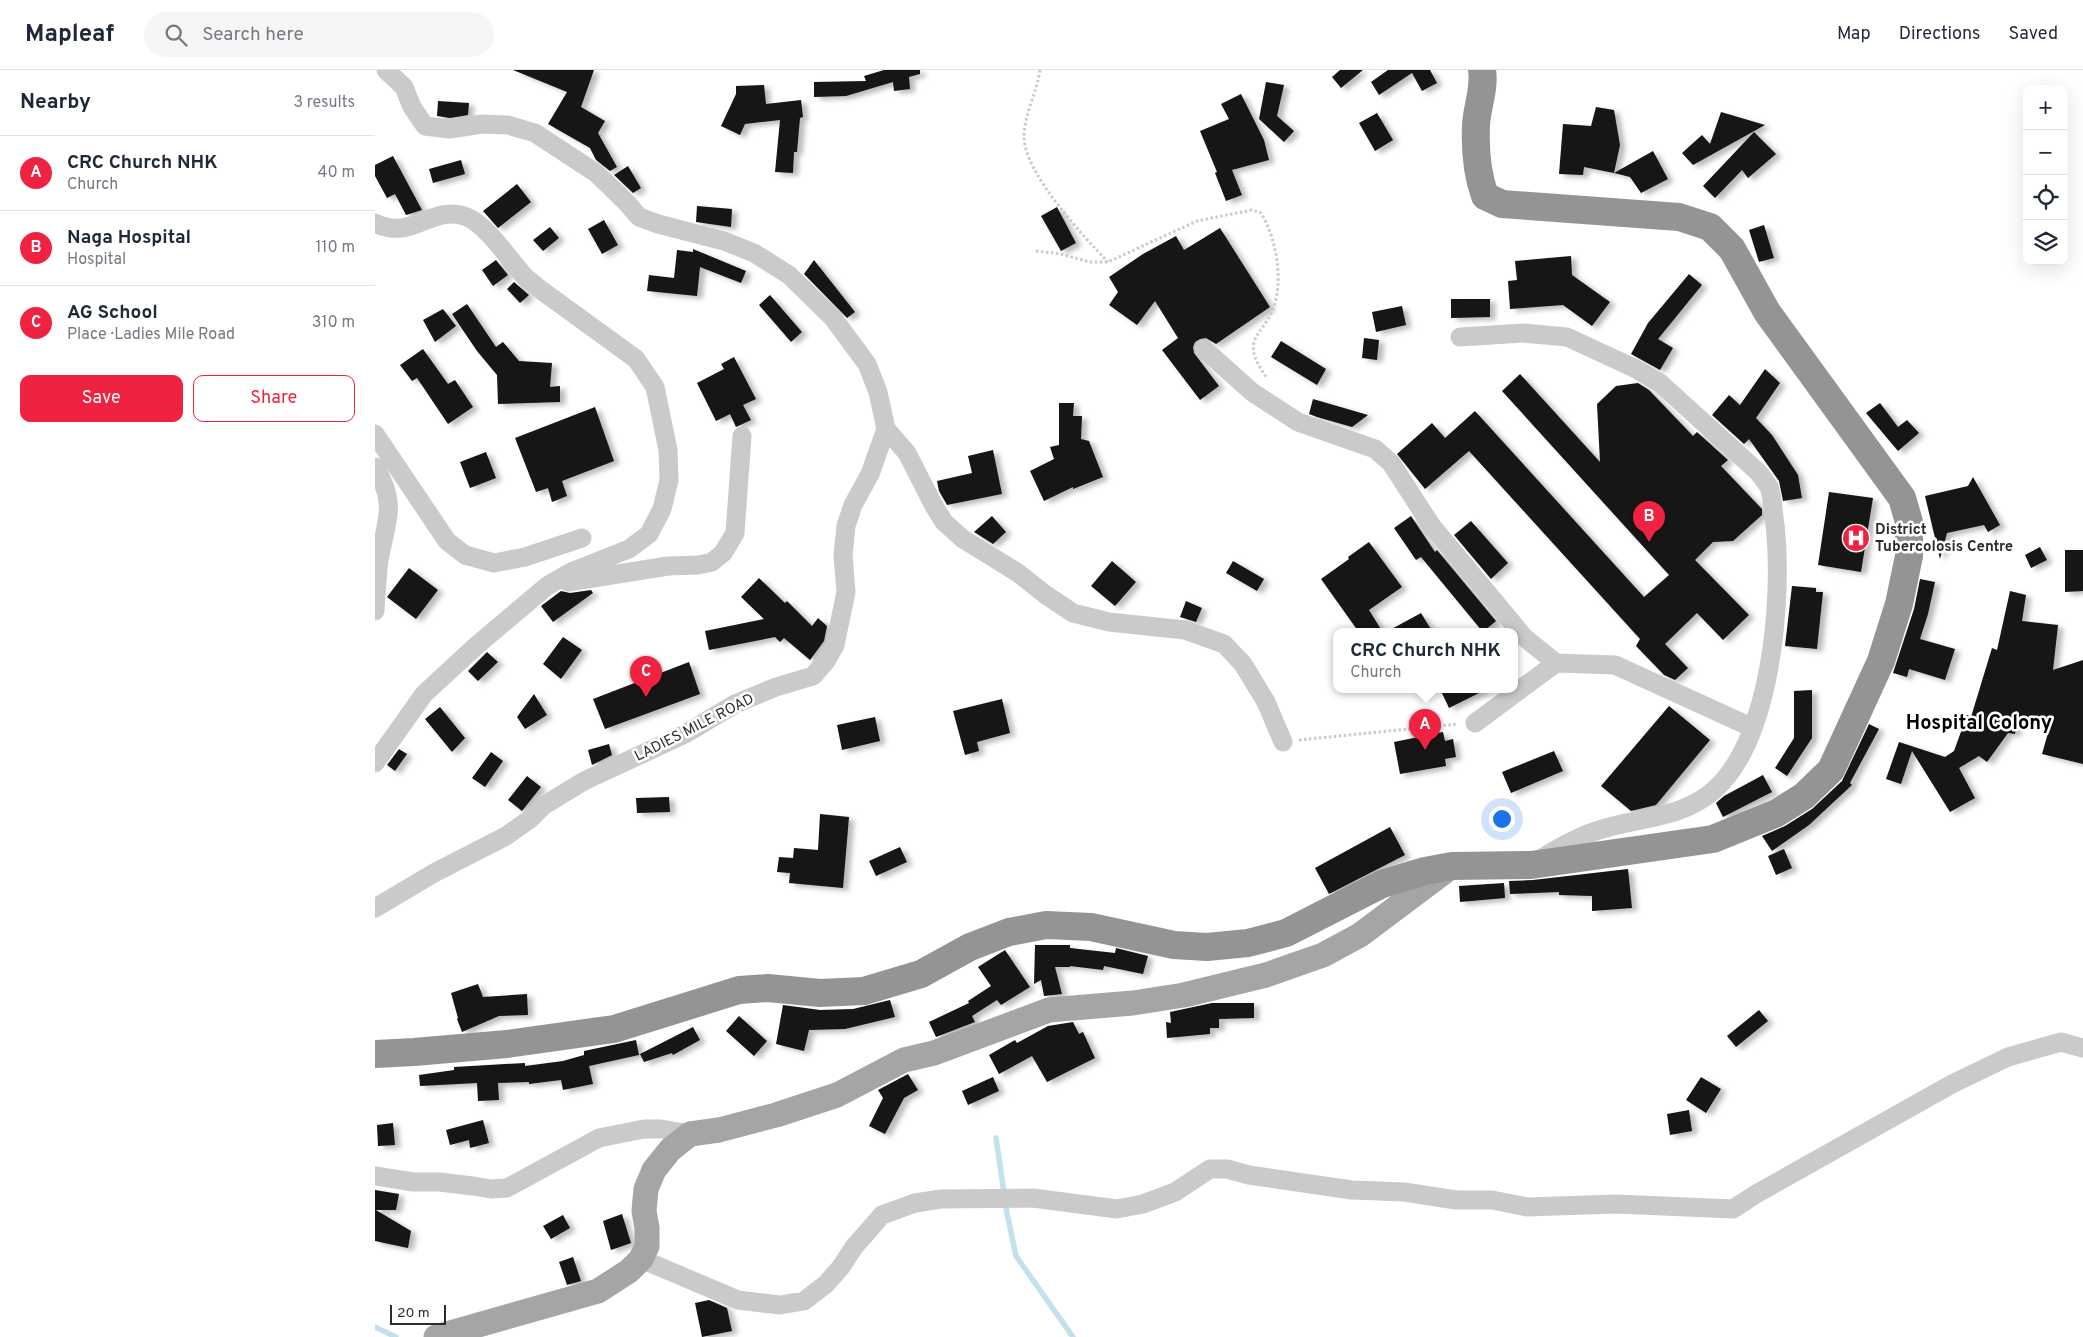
<!DOCTYPE html>
<html lang="en">
<head>
<meta charset="utf-8">
<style>
  :root { --surface:#fff; --page:#f6f6f7; --text:#1f2937; --muted:#747a83; --line:#e0e1e3; --accent:#f02241 }
  body { margin:0; font-family:Overpass,sans-serif; background:var(--page); color:var(--text) }
  .controls { position:absolute; right:15px; top:15px; display:grid; overflow:hidden; border-radius:10px; box-shadow:0 5px 20px #0002 }
  .controls button { width:45px; height:45px; display:grid; place-items:center; padding:0; border:0; border-bottom:1px solid var(--line); background:var(--surface); color:var(--text); font:25px sans-serif }
  .scale { position:absolute; left:15px; bottom:12px; width:56px; box-sizing:border-box; padding-left:5px; border:2px solid #2d2d2d; border-top:0; font-size:14px; line-height:18px; white-space:nowrap; color:#2d2d2d; -webkit-text-stroke:4px #fff; paint-order:stroke }
  .you { position:absolute; left:1126px; top:748px; width:18px; height:18px; margin:-12px; border:4px solid #fff; border-radius:50%; background:#1a73e8; box-shadow:0 0 0 8px #1a73e833 }
  .badge { display:grid; place-items:center; width:32px; height:32px; border-radius:50%; background:var(--accent); color:#fff; font-size:16px; font-weight:700 }
  .pin { position:absolute; translate:-50% -41px; filter:drop-shadow(0 1px 2px #0008) }
  .pin::after { content:''; position:absolute; top:26px; width:18px; height:15px; background:inherit; clip-path:polygon(0 0,100% 0,50% 100%) }
  .popup { position:absolute; left:958px; top:558px; width:185px; height:65px; box-sizing:border-box; display:grid; place-content:center; border-radius:10px; background:var(--surface); filter:drop-shadow(0 1px 4px #0005); font-size:16px; white-space:nowrap; color:var(--muted) }
  .popup b { font-size:19px; color:var(--text) }
  .popup::after { content:''; position:absolute; left:50%; top:100%; margin-left:-10px; border:10px solid transparent; border-top-color:var(--surface) }
  .list { margin:0; padding:0; list-style:none }
  h2 { display:flex; justify-content:space-between; align-items:center; height:65px; margin:0; padding:0 20px; font-size:21px }
  h2 small { font-size:16px; font-weight:400; color:var(--muted) }
  .list li { display:grid; grid-template-columns:32px 1fr auto; gap:15px; align-items:center; box-sizing:border-box; height:75px; padding:0 20px; border-top:1px solid var(--line) }
  .list b { display:block; font-size:19px; white-space:nowrap }
  .list p { margin:0; font-size:16px; white-space:nowrap; color:var(--muted) }
  .list em { font-size:16px; font-style:normal; color:var(--muted) }
  .actions { display:flex; gap:10px; padding:15px 20px }
  .actions a { flex:1; padding:11px 0; border:1px solid var(--accent); border-radius:10px; text-align:center; font-size:18px; color:var(--accent) }
  .actions .main { background:var(--accent); color:#fff }
  .icon { flex:none; width:28px; height:28px; fill:none; stroke:currentColor; stroke-width:2; stroke-linecap:round; stroke-linejoin:round }
  .map { position:relative; flex:none; width:1708px; height:1267px; overflow:hidden }
  header { display:flex; align-items:center; gap:30px; box-sizing:border-box; height:70px; padding:0 25px; background:var(--surface); border-bottom:1px solid var(--line) }
  header strong { font-size:24px }
  nav { display:flex; gap:28px; margin-inline-start:auto; font-size:18px }
  .search { width:350px; height:45px; background:var(--page); display:flex; align-items:center; gap:12px; box-sizing:border-box; padding:0 18px; border-radius:28px; color:var(--muted); font-size:19px }
  main { display:flex }
  aside { flex:1; background:var(--surface) }
  .map>svg:first-child { display:block }
  .lines { fill:none; stroke-linecap:round; stroke-linejoin:round }
  .stream { stroke:#c3e0ed; stroke-width:5.5 }
  .building { fill:#141414; filter:url(#shadow) }
  .path { stroke:#cacaca; stroke-width:3; stroke-dasharray:2.5 2.5; stroke-linecap:butt }
  .minor { stroke:#cacaca; stroke-width:19 }
  .major { stroke:#a5a5a5; stroke-width:25 }
  .highway { stroke:#949494; stroke-width:28 }
  .labels { text-anchor:middle; stroke-width:5; stroke-linejoin:round; paint-order:stroke }
  .poi-label { font-size:15px; font-weight:bold; fill:#2d2d2d; stroke:#fff; text-anchor:start }
  .street-label { font-size:15px; fill:#2d2d2d; stroke:#fff }
  .district-label { font-size:20px; font-weight:bold; fill:#000; stroke:#fff }
</style>
</head>
<body>
<header>
<strong>Mapleaf</strong>
<div class="search"><svg class="icon" aria-label="search" viewBox="0 0 24 24"><circle cx="10" cy="10" r="6"/><path d="M15 15l6 6"/></svg>Search here</div>
<nav><a>Map</a><a>Directions</a><a>Saved</a></nav>
</header>
<main>
<aside>
<h2>Nearby<small>3 results</small></h2>
<ul class="list">
<li><span class="badge">A</span><div><b>CRC Church NHK</b><p>Church</p></div><em>40 m</em></li>
<li><span class="badge">B</span><div><b>Naga Hospital</b><p>Hospital</p></div><em>110 m</em></li>
<li><span class="badge">C</span><div><b>AG School</b><p>Place · Ladies Mile Road</p></div><em>310 m</em></li>
</ul>
<div class="actions"><a class="main">Save</a><a>Share</a></div>
</aside>
<div class="map">
<svg width="1708" height="1267" viewBox="0 0 1708 1267">
  <defs>
    <filter id="shadow"><feDropShadow dx="5.5" dy="3" stdDeviation="2.5" flood-color="#0004"/></filter>
  </defs>
  <rect width="100%" height="100%" fill="#fff"/>
  <g class="lines">
    <path class="stream" d="M621,1068L632,1143L641,1186L698,1267
      M0,1257L21,1267"/>
  </g>
  <path class="building" d="M138,0H219L206,37L230,51L223,63L242,97L235,101L221,90L215,78L173,54L192,22Z
    M509,0H545V4L534,7L535,19L519,21L518,12L471,26L439,27V12L491,11L489,6Z
    M965,0H988L966,18L957,7Z
    M1013,0H1055L1062,13L1047,21L1037,3L1004,25L996,12Z
    M891,12L909,15L902,46L919,61L909,72L884,49Z
    M389,15L391,34L426,30L428,47L425,48L422,82H419L418,103L400,102L405,50L370,54L365,65L346,56L361,24V16Z
    M866,24L889,70L894,90L857,100L867,125L851,131L840,103L842,102L825,61L854,49L846,34Z
    M63,31L94,33L93,45L75,48L62,46Z
    M1221,37L1239,40L1245,75L1239,103L1209,97L1208,105L1184,104L1188,54L1216,56Z
    M1346,42L1390,55L1318,95L1307,83L1327,65L1335,74Z
    M1002,43L1018,70L1000,81L984,53Z
    M1379,62L1401,84L1373,108L1367,100L1340,128L1328,116Z
    M1278,81L1293,109L1266,123L1255,107L1239,103Z
    M18,86L47,140L31,145L20,124L12,128L0,106V95Z
    M86,90L90,104L58,113L54,99Z
    M253,96L266,118L258,123L239,105Z
    M142,114L156,132L123,158L108,141Z
    M322,136L357,139L356,157L321,152Z
    M682,137L701,173L686,181L666,146Z
    M229,150L243,175L227,184L213,159Z
    M1389,155L1399,188L1384,192L1374,160Z
    M175,157L184,168L168,181L158,170Z
    M845,158L895,237L841,274L831,268L825,269L820,272L818,277L819,283L844,316L825,330L787,280L803,268L780,231L762,255L734,235L743,222L734,207L768,184L801,166L809,180Z
    M318,179L371,201L366,213L325,197L322,226L272,221L274,205L299,208L302,180L318,182Z
    M1196,186L1197,205L1235,232L1217,256L1188,235L1135,239L1133,211L1142,210L1140,191Z
    M121,190L133,205L118,216L107,200Z
    M439,190L480,242L472,248L429,204Z
    M1314,204L1327,215L1283,269L1298,278L1285,300L1256,284L1273,253Z
    M139,212L154,225L145,233L132,219Z
    M395,225L427,262L416,272L384,235Z
    M1076,229H1115V247L1076,248Z
    M92,234L121,277L128,272L144,291L177,293L175,317L185,316V332L123,334L122,305L102,281L77,244Z
    M1027,236L1031,255L1001,262L997,242Z
    M68,239L81,256L60,272L48,250Z
    M989,268L1004,270L1002,290L987,288Z
    M906,271L951,299L942,315L896,287Z
    M48,279L73,314L80,310L98,337L73,354L42,308L37,311L25,295Z
    M359,287L381,329L368,335L376,350L361,357L355,344L341,351L322,313L349,299L346,294Z
    M1390,299L1405,313L1381,348L1397,365L1423,405L1427,428L1408,431L1404,411L1374,369L1369,374L1337,345L1354,325L1365,335Z
    M1145,304L1225,392L1222,334L1241,316L1263,313L1274,320L1318,366L1322,362L1353,390L1346,396L1387,439V445L1358,471L1338,472L1320,490L1374,545L1348,570L1322,543L1290,574L1313,598L1300,610L1289,605L1261,576L1265,569L1094,381L1050,419L1022,384L1057,353L1070,368L1100,341L1269,527L1294,505L1127,321Z
    M938,329L993,345L977,357L942,347L934,344Z
    M684,333H699L698,346H707L706,369L714,371L728,407L698,419V417L669,431L655,401L679,389L675,377L684,375Z
    M1505,333L1523,357L1532,350L1544,363L1523,381L1491,343Z
    M220,337L239,391L187,411L192,426L177,432L173,418L161,422L140,368Z
    M618,380L627,424L572,435L564,421L562,411L597,403L593,386Z
    M111,382L121,408L95,418L85,392Z
    M1598,407L1625,455L1613,462L1609,455L1572,463L1565,489L1550,426L1593,416Z
    M1454,422L1498,428L1486,502L1443,495Z
    M617,446L631,462L618,474L599,462Z
    M1036,446L1060,482L1062,480L1121,551L1109,561H1107L1046,487L1041,490L1019,458Z
    M1096,451L1133,493L1116,509L1079,465Z
    M994,472L1027,517L994,540L1007,561H983L946,509L974,489L973,487Z
    M1665,477L1672,490L1656,498L1650,485Z
    M1690,480H1708V521L1690,522Z
    M737,491L761,512L740,536L716,516Z
    M858,491L889,509L882,521L851,503Z
    M34,498L63,520L41,549L12,527Z
    M384,508L410,533L412,531L437,556L443,548L452,556L449,571L435,590L409,568L405,572L400,567L334,580L330,561L389,549L366,527Z
    M1545,509L1560,512L1553,544L1545,569L1580,579L1570,610L1534,599L1532,607L1518,603L1539,539Z
    M1417,516L1441,518V522H1448L1442,579L1410,576Z
    M216,520L218,523L178,552L166,536L186,521L195,523Z
    M1635,521L1651,525L1647,551L1683,555L1678,600L1708,590V694L1667,684L1677,649L1643,648L1640,664L1633,663L1612,692L1604,686L1584,698L1600,728L1575,742L1537,681L1526,714L1511,709L1524,672L1570,687L1579,681L1592,645L1596,647L1617,578L1622,580Z
    M811,531L827,538L821,552L805,547Z
    M1046,543L1057,561H1013Z
    M188,567L207,580L186,609L168,594Z
    M112,582L123,592L103,611L93,601Z
    M314,592L325,624L230,659L218,629Z
    M1065,619H1112L1074,638Z
    M1437,620V668L1412,706L1400,698L1419,668V621Z
    M159,624L172,645L150,659L142,647Z
    M627,629L635,663L602,672L604,681L590,685L578,641Z
    M1294,636L1335,670L1281,735L1256,741L1226,716Z
    M65,637L90,668L77,682L50,649Z
    M500,647L505,671L467,680L462,655Z
    M1494,654L1504,659L1475,713L1477,715L1434,755L1397,781L1387,766L1410,756L1437,739L1467,711Z
    M1068,662L1070,671L1078,669L1081,687L1070,689L1071,696L1025,704L1019,672Z
    M234,674L237,685L217,695L213,680Z
    M24,679L32,684L20,701L12,695Z
    M1179,681L1188,701L1136,723L1127,702Z
    M116,682L128,691L110,717L97,708Z
    M1388,705L1397,722L1348,747L1341,733L1349,726Z
    M152,706L166,717L147,741L133,730Z
    M294,727L295,742L262,743L261,728Z
    M445,744L474,747L468,818L414,813L415,803L402,802L404,787L418,788L419,778L443,780Z
    M1015,757L1030,785L954,824L940,798Z
    M525,777L532,792L501,806L494,791Z
    M1409,779L1417,798L1401,805L1393,786Z
    M1253,799L1257,838L1217,841V826L1184,825V822L1135,824L1134,811L1158,810Z
    M1129,813L1130,828L1085,832L1084,816Z
    M660,875H695V878L740,883L741,878L773,886L768,904L729,896L728,900L695,896V897H680L687,924L669,926L666,910L659,914Z
    M630,880L655,917L626,935L622,930L597,946L600,952L561,967L554,952L594,933L593,931L616,916L603,897Z
    M103,914L108,927L152,924L153,945L124,946L87,962L82,949L83,948L76,923Z
    M515,930L520,947L470,959L434,960L429,981L401,974L408,935L445,940L478,939Z
    M837,933H879V948L844,949V958H835V964L792,968L791,952L796,953L795,942Z
    M1384,940L1393,951L1361,977L1352,966Z
    M364,946L392,971L379,986L351,961Z
    M698,952L704,964L708,962L720,988L672,1012L657,986L624,1004L614,985L640,970L642,973L673,956Z
    M318,957L325,970L298,985L297,983L269,992L265,984Z
    M261,970L264,985L214,996L218,1014L188,1020L186,1010L154,1014V1012L123,1013L124,1030L103,1031L102,1013L45,1016L44,1005L79,1000V997L150,993V996L188,991L209,985V981Z
    M533,1004L543,1020L529,1028L510,1064L494,1056L508,1028L503,1020Z
    M618,1007L624,1021L593,1035L587,1021Z
    M1326,1007L1346,1019L1331,1043L1311,1030Z
    M1314,1040L1317,1061L1295,1065L1292,1044Z
    M108,1050L114,1073L95,1078L94,1070L75,1075L71,1060Z
    M18,1053L20,1075L3,1076L2,1055Z
    M0,1120L24,1124L21,1140H1L36,1161L33,1178L0,1171Z
    M247,1144L256,1173L236,1180L228,1151Z
    M188,1145L195,1158L176,1169L168,1156Z
    M198,1187L206,1211L192,1215L184,1192Z
    M334,1230L352,1238L357,1261L327,1267L320,1233Z"/>
  <g class="lines">
    <path class="path" d="M665,0C662,22 649,45 649,67C650,104 708,166 733,192
      M661,181L686,184L715,192H733L822,151L877,140L886,143C900,166 907,202 901,229C893,267 860,264 892,308
      M924,670L1082,654"/>
    <path class="minor" d="M0,153C39,172 56,133 92,147C113,156 135,191 151,208C156,212 161,216 166,220L261,289L280,317L293,380L294,410L287,439L274,464L254,479L196,502L172,516L101,576L49,624L0,693
      M1085,267L1148,263L1192,267L1259,298L1285,313L1383,402C1387,407 1391,412 1394,417C1398,428 1398,443 1400,455C1408,527 1397,671 1338,721C1304,750 1261,747 1221,761C1200,768 1182,779 1164,790
      M829,279L877,322L923,352L1000,379L1016,393L1056,455L1149,567L1181,593L1240,595L1378,658
      M511,359L532,383L559,436L569,452L588,469L643,503L671,525L698,543L734,552L810,560L849,574L868,594L891,632L908,672
      M0,364L72,471L90,485L119,493L150,487L207,468
      M0,397C23,435 11,451 4,490C2,507 1,524 0,541
      M193,512L293,496L323,495L337,492L348,483L360,463L367,366
      M1100,653L1181,593
      M0,838L59,803L131,766L155,749L168,736L209,711L310,664L360,634L401,617L438,606L451,591L460,575L471,522L468,485L471,456L478,435L495,404L511,359L503,322L492,294L458,248L414,205L379,183L349,171L283,154L264,147L252,133L221,103L160,63L133,55L107,54L75,59L50,56L37,37L29,17L11,0
      M0,1106L38,1112H64L98,1116L116,1119L132,1118L224,1068L269,1059H286L315,1064
      M266,1189L363,1230L405,1235L429,1231L451,1214L466,1197L479,1177L507,1145L540,1133L566,1129L658,1128L742,1139L768,1134L800,1122L835,1099H852L874,1105L977,1120L1029,1122L1081,1130H1117L1152,1137L1241,1134L1358,1139L1381,1124L1577,1014L1633,987L1686,972L1708,978"/>
    <path class="major" d="M61,1267L223,1221L254,1201L266,1189L272,1176V1158L269,1141L271,1119L279,1100L295,1080L315,1064L344,1060L401,1045L462,1025L529,990L559,983L674,940L758,933L809,925L891,905L948,885L985,865L1077,796"/>
    <path class="highway" d="M0,984L39,982L132,974L239,959L364,920L393,918L445,923L489,921L546,904L595,877L634,862L671,855L716,857L799,875L832,877L873,873L911,863L1007,814L1050,801L1077,796L1156,795L1338,769L1402,743L1429,726L1456,700L1506,591L1524,534L1534,486V452L1527,428L1392,242L1357,179L1335,157L1304,147L1127,134L1110,126C1102,104 1100,78 1101,55C1102,36 1110,19 1107,0"/>
  </g>
  <defs>
    <g id="hospital-disc" transform="scale(1.4375)"><circle r="9.5" fill="#f02241" stroke="#fff"/><path d="M-5-5h3v3.5h4V-5h3V5h-3V1.5h-4V5h-3Z" fill="#fff"/></g>
  </defs>
  <g fill-rule="evenodd">
    <use href="#hospital-disc" x="1481" y="468"/>
  </g>
  <g class="labels">
    <g class="poi-label">
      <text x="1500" y="464">District<tspan x="1500" dy="17">Tubercolosis Centre</tspan></text>
    </g>
    <g class="street-label">
      <text transform="translate(319 657) rotate(-27)" y="5">LADIES MILE ROAD</text>
    </g>
    <g class="district-label">
      <text x="1604" y="659">Hospital Colony</text>
    </g>
  </g>
</svg>
<div class="controls">
<button>+</button>
<button>−</button>
<button><svg class="icon" aria-label="locate" viewBox="0 0 24 24"><circle cx="12" cy="12" r="6"/><path d="M12 2v4M12 18v4M2 12h4M18 12h4"/></svg></button>
<button><svg class="icon" aria-label="layers" viewBox="0 0 24 24"><path d="M12 4l9 5-9 5-9-5zM3 14l9 5 9-5"/></svg></button>
</div>
<div class="scale">20 m</div>
<div class="you"></div>
<div class="pin badge" style="left:1050px;top:680px">A</div>
<div class="popup"><b>CRC Church NHK</b>Church</div>
<div class="pin badge" style="left:1274px;top:472px">B</div>
<div class="pin badge" style="left:271px;top:627px">C</div>
</div>
</main>
</body>
</html>
